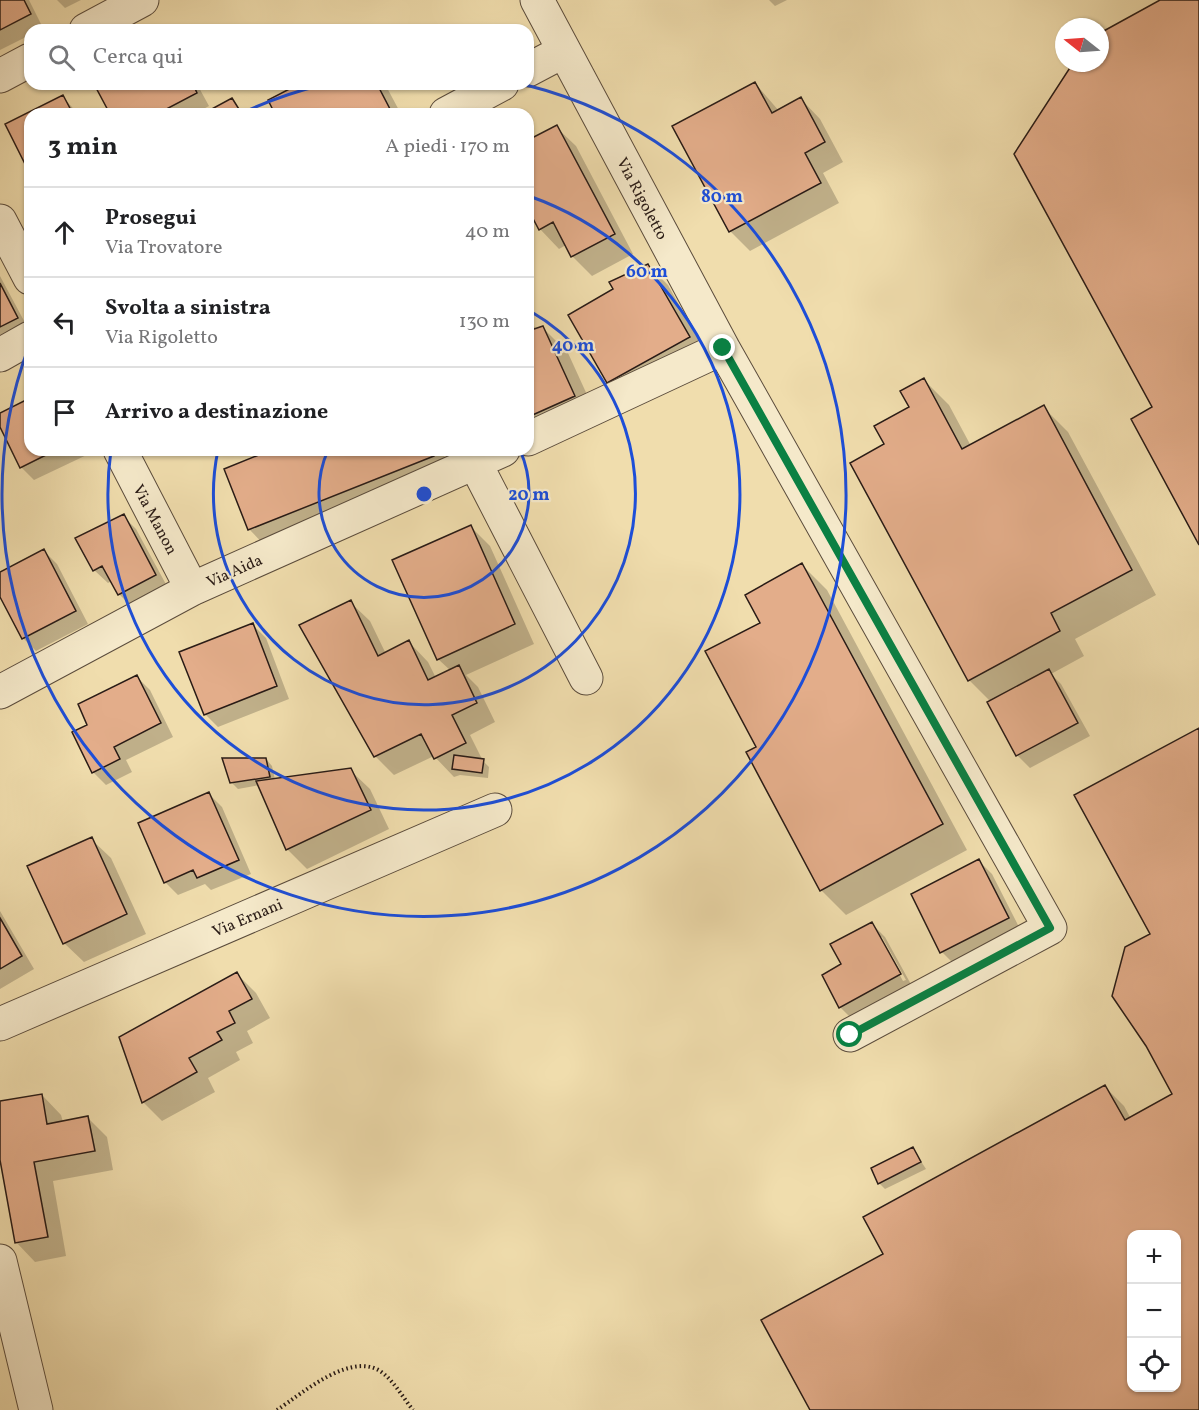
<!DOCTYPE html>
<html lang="it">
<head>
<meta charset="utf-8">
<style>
  :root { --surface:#fff; --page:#f2f2f2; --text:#202124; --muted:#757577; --line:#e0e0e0 }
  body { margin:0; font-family:Vollkorn,serif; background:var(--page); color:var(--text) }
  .controls { position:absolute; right:18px; bottom:18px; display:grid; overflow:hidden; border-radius:12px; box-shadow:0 2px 4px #0004 }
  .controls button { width:54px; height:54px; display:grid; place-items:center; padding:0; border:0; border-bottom:2px solid var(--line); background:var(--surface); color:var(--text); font:30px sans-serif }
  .compass { position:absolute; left:1055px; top:18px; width:54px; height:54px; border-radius:50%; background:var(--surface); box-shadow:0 2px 4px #0004; rotate:287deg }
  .stop { position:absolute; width:18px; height:18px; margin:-14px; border:4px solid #0b8043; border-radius:50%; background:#fff }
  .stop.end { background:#0b8043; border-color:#fff; box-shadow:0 2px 6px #0008 }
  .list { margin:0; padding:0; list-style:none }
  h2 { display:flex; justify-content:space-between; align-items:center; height:78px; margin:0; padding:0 24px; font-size:26px }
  h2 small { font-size:20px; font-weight:400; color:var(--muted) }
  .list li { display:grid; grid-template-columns:39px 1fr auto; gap:18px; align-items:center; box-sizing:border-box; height:90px; padding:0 24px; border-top:2px solid var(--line) }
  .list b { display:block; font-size:22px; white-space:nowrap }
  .list p { margin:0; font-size:20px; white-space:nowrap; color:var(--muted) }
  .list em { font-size:20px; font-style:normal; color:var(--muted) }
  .icon { flex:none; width:33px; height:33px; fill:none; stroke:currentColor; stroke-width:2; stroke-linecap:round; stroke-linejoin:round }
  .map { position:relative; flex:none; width:1199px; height:1410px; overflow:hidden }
  .search { position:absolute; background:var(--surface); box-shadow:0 2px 4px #0004; left:24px; top:24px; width:510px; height:66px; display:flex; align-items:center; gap:15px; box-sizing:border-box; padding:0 21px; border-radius:18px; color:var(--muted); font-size:22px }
  .panel { position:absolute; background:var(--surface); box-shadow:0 2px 4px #0004; left:24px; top:108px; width:510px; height:348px; border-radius:18px }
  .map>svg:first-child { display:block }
  .shadow { fill:#0003; fill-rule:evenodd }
  .building { fill:#e3ad8a; stroke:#291b16; stroke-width:1.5; fill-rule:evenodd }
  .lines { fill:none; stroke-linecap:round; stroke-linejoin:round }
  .street-casing { stroke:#5b4c3c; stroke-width:35 }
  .path { stroke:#291b16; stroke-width:4; stroke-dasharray:1.5 3; stroke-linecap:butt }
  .street { stroke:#f5e9ca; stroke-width:33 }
  .route { stroke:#0b8043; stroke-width:8 }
  .ring { fill:none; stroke:#1d4ed8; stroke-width:3 }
  .labels { text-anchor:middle; stroke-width:4.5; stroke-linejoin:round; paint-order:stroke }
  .street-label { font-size:16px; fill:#291b16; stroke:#f5e9ca }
  .centre { fill:#1d4ed8; stroke:#f5e9ca; stroke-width:3 }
  .ring-label { font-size:18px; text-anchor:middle; font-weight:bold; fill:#1d4ed8; stroke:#f5e9ca; stroke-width:4.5; stroke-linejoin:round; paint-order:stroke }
</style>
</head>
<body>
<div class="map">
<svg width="1199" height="1410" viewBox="0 0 1199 1410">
  <rect width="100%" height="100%" fill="#f0ddad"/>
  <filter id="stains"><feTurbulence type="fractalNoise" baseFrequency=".00333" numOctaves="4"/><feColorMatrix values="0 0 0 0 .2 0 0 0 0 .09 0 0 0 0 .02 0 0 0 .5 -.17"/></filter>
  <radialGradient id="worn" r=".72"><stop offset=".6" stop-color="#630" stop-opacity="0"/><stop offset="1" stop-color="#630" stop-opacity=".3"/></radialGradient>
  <path class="shadow" d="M0,0H29L43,28L30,30V35L0,50Z
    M57,0H81L65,8Z
    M769,0H787L775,6Z
    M755,83L779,111L801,99L820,119L843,162L823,173L839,203L750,251L730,231Z
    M96,84H197L209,106L194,114H112Z
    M302,84H385L401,114H277Z
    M63,97L78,114H30V171L7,125Z
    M556,127L576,146L633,254L592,276L572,256L566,245L559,249L540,229L528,206V142Z
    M648,265L668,285L708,357L627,402L608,382L570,315L615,290Z
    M0,276L30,332L0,346Z
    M528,314L536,330L543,328L568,353L599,421L502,465L487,450H528Z
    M924,380L949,405L971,446L1043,407L1068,432L1156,595L1075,639L1084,656L1051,674L1061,684L1090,736L1030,768L1017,755L991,702L969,680L886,445L911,408Z
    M30,400V450L93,452L34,480L21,467L0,423V414Z
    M275,450H442L452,476L268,549L249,529Z
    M123,516L136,529L168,588L132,607L119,594L112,581L108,583L94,570Z
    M470,526L490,546L534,644L466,675L478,687L495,722L470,735L483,761L489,767L488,778L460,775L454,777L434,756L394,775L375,756L350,602L370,621L386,654L409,642L428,662L436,678L451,671L438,659Z
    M44,551L57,564L88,624L36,651L23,638L0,594V573Z
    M802,565L827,590L967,850L846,915L821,890L758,748L762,623Z
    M253,625L266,638L289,699L218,727L205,714Z
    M137,677L150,690L173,737L126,760L132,772L106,785L93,772L89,726Z
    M1199,729V1410H811L885,1255L1105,1087L1124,1106L1131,1119L1174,1095L1152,935ZM1132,1234H1176V1388H1132Z
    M266,759L272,766L275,780L350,770L370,789L389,829L307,869L288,850L260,785L238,789L232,783Z
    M209,794L222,807L251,874L211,890L205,884L178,895L165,882Z
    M91,839L111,858L146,934L84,962L64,943Z
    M979,861L992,874L1021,931L955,965L942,952Z
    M0,911L34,969L0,989Z
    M872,924L885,937L913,988L853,1020L840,1007L843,965ZM879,937H882L906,980L903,981Z
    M237,974L256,993L270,1018L247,1031L253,1043L236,1052L240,1060L208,1078L215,1092L162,1121L143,1102Z
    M42,1095L61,1115L63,1122L88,1118L107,1137L113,1170L53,1181L66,1256L35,1262L16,1242L0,1151V1103Z
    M913,1149L926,1169L885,1189L879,1183Z"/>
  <path class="building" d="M0,0H24L31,14L0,30Z
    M1160,0H1199V545L1131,419L1152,407L1014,154L1073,63H1100V33Z
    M755,82L772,113L801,97L825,142L805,153L821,183L729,232L672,126Z
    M94,84H193L197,93L157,114H110Z
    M299,84H377L391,111L386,114H275L268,100Z
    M63,95L73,114H30V174L5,124Z
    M232,98L242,114H210L208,111Z
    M557,125L615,234L571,257L553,222L539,230L528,209V140Z
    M648,264L690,337L607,383L568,315L613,289L609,282Z
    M0,283L18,318L0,327Z
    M543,326L575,396L528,417V331Z
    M924,378L962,449L1044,405L1132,570L1051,613L1060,631L968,681L850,463L884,444L874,426L909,407L900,391Z
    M30,398V450H56L20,468L0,427V413Z
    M271,450H432L434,456L248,530L224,469Z
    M124,514L156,575L118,595L102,566L93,571L75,538Z
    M471,525L515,624L437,660L392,560Z
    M44,549L76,611L22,639L0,597V572Z
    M802,563L943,824L820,891L746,752L756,747L705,651L760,623L745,595Z
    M351,600L378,656L409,640L428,680L459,665L477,703L452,715L466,743L434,759L421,734L374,757L299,625Z
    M253,623L277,686L204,715L179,652Z
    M1049,669L1078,723L1016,756L987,702Z
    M137,675L161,723L114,747L120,759L92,773L72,732L87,725L78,704Z
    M1199,728V1410H810L761,1320L883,1254L863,1217L1105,1085L1125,1120L1172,1094L1146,1046L1112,996L1125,947L1150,934L1074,795ZM1132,1234H1176V1388H1132Z
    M454,755L484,759L482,773L452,769Z
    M222,758H266L270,777L230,783Z
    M351,768L371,810L286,850L256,781Z
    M209,792L239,860L197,878L193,870L164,883L138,823Z
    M92,837L127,914L63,944L27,866Z
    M979,859L1009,918L940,953L911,894Z
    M0,918L22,956L0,969Z
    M872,922L901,974L839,1008L822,975L841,964L830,944Z
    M237,972L252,999L229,1011L235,1023L217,1032L222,1040L189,1058L197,1072L142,1103L119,1037Z
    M42,1094L47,1124L88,1116L95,1151L34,1162L48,1237L15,1243L0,1160V1101Z
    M913,1147L921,1162L878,1184L871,1168Z"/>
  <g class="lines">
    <g class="street-casing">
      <path id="street" d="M537,0L723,348L1050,928L850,1035
        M86,30L142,0
        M528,70L564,51
        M0,76L30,60
        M446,114L502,84
        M0,221L30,278
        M0,355L30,338
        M528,439L723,348
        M120,450L192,589
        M475,463L586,678
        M0,692L192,589L503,450
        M0,1024L495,810
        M0,1261L36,1410"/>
    </g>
    <path class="path" d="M277,1410C303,1393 354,1348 384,1374C395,1383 404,1399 413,1410"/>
    <use href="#street" class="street"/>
  </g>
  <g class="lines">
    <path class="route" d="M723,348L1050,928L850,1035"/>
  </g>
  <g class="ring">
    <path d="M520 450A105 105 0 1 1 328 450"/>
    <path d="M530 311A211 211 0 1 1 218 450"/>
    <path d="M529 196A316 316 0 1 1 111 450"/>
    <path d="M242 113A422 422 0 0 1 322 85M526 85A422 422 0 1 1 29 346"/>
  </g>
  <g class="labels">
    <g class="street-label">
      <text transform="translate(643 198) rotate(62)" y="6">Via Rigoletto</text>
      <text transform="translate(156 519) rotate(62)" y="6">Via Manon</text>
      <text transform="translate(234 570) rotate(-24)" y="6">Via Aida</text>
      <text transform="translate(247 917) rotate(-23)" y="6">Via Ernani</text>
    </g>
  </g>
  <circle cx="424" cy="494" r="9" class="centre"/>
  <g class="ring-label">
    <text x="722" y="202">80 m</text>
    <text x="647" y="277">60 m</text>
    <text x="573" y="351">40 m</text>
    <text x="529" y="500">20 m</text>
  </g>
  <rect width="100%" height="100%" filter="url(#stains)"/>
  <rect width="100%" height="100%" fill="url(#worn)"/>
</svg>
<div class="controls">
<button>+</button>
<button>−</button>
<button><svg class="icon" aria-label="locate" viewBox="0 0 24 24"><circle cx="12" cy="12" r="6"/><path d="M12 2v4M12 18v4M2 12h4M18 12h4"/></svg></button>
</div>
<svg class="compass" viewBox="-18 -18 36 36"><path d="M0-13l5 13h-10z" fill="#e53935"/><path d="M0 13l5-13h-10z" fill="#757577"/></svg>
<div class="stop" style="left:850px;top:1035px"></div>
<div class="stop end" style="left:723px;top:348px"></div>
<div class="search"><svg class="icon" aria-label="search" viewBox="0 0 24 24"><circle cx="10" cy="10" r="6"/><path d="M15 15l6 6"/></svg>Cerca qui</div>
<section class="panel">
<h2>3 min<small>A piedi · 170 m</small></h2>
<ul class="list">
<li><svg class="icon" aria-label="ahead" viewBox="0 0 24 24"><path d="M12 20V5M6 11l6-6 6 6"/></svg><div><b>Prosegui</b><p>Via Trovatore</p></div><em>40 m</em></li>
<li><svg class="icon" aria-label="left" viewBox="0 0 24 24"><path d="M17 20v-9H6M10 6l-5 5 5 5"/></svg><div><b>Svolta a sinistra</b><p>Via Rigoletto</p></div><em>130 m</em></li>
<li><svg class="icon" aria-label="arrive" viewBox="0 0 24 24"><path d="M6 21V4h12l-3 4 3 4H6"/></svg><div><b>Arrivo a destinazione</b></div></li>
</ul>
</section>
</div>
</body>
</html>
